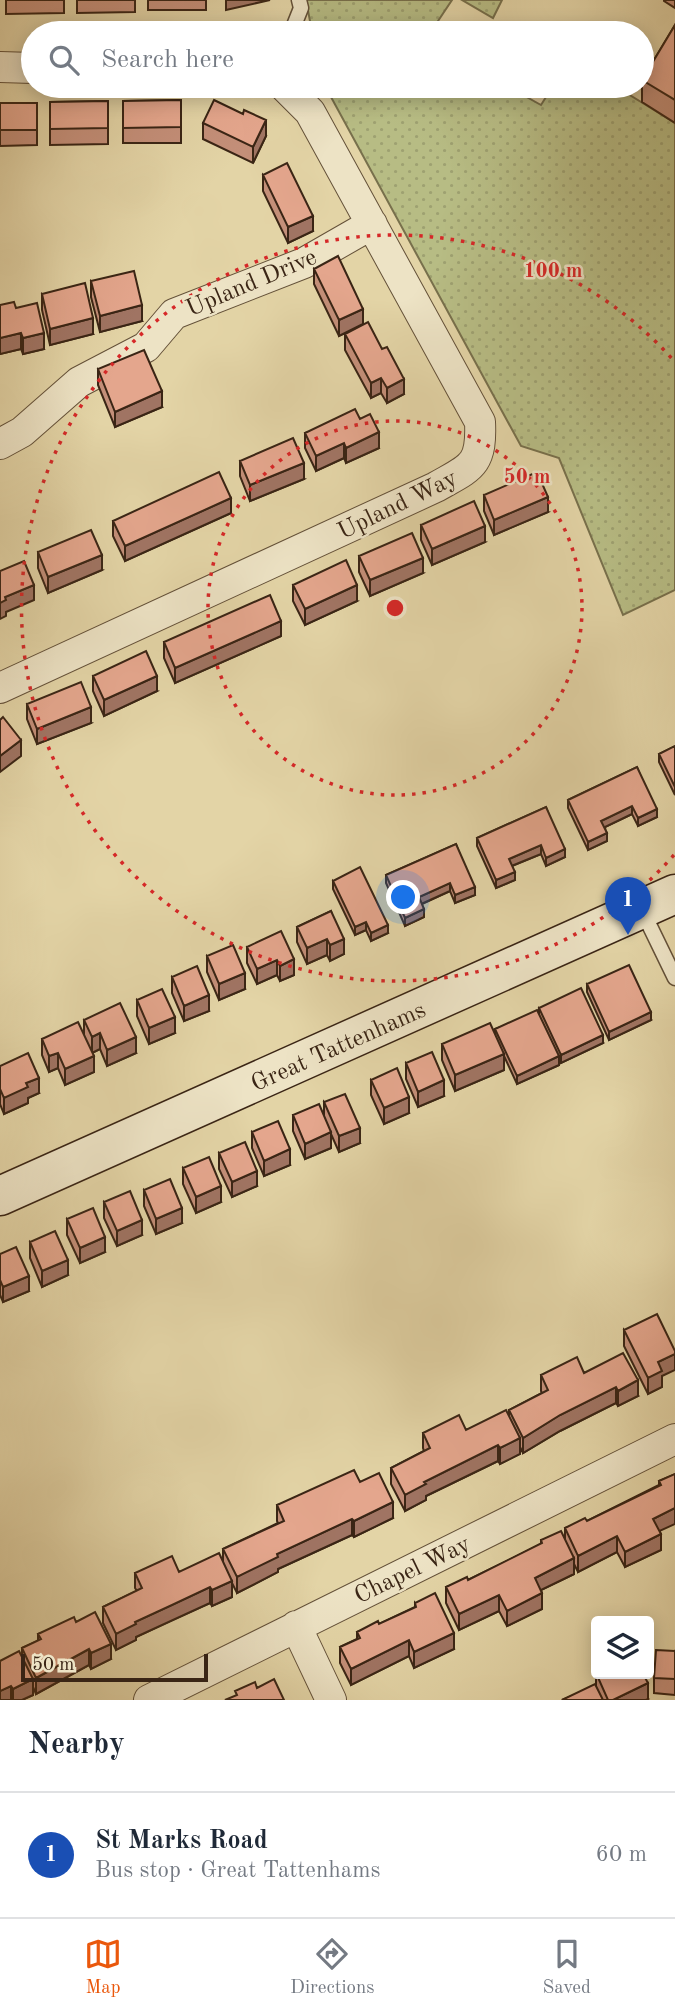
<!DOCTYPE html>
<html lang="en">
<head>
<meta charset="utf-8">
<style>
  :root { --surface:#fff; --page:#f2f2f3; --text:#1f2937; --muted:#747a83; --line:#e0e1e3; --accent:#ea580c }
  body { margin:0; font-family:"Old Standard TT",serif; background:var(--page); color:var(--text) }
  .controls { position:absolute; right:21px; bottom:21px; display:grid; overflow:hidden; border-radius:7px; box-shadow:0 4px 18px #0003 }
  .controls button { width:63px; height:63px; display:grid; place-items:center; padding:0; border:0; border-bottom:2px solid var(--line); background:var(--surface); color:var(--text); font:35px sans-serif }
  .scale { position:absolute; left:21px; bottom:18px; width:187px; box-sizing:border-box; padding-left:7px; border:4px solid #3a2515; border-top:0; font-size:19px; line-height:24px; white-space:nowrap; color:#3a2515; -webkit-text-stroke:5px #ede3c5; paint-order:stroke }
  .you { position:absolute; left:404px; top:898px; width:24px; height:24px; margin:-18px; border:5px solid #fff; border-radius:50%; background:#1a73e8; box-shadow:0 0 0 10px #1a73e833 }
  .badge { display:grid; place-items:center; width:46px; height:46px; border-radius:50%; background:var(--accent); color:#fff; font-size:23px; font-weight:700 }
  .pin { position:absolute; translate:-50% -58px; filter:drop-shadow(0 2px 4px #0008) }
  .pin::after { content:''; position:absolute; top:37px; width:24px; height:21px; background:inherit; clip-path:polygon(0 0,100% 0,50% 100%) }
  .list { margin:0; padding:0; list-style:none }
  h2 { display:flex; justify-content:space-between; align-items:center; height:91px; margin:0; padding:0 28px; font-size:30px }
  h2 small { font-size:23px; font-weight:400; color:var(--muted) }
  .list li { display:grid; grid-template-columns:46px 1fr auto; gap:21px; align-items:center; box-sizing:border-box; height:126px; padding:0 28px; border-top:2px solid var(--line) }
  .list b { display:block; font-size:26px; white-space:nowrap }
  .list p { margin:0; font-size:23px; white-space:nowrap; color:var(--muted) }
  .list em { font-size:23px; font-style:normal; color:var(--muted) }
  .icon { flex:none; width:38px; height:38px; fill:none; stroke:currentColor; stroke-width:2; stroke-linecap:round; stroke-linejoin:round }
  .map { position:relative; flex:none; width:675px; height:1700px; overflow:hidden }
  .search { position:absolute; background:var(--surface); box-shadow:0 4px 18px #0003; left:21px; right:21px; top:21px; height:77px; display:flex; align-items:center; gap:18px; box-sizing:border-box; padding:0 24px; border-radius:38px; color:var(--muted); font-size:26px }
  .sheet { height:217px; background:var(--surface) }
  nav { display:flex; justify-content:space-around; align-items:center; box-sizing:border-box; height:98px; border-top:2px solid var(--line); background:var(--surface); font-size:19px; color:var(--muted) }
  nav a { display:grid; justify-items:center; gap:4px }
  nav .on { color:var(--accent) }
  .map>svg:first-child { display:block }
  .grass { fill:url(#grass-dots); stroke:#78704c; stroke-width:2 }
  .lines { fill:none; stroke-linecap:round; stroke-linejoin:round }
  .lane-casing { stroke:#645139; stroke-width:17 }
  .street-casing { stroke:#645139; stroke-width:32 }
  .secondary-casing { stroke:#3a2515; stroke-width:41 }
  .lane { stroke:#ede3c5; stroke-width:14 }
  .street { stroke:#ede3c5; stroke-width:30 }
  .secondary { stroke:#ede3c5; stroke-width:38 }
  .wall { fill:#c48f79; stroke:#3a2515; stroke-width:2 }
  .shaded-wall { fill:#a07463; stroke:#3a2515; stroke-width:2 }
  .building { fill:#e4a68d; stroke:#3a2515; stroke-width:2 }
  .ring { fill:none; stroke:#d62828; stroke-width:3.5; stroke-dasharray:3.5 7 }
  .labels { text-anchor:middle; stroke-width:5; stroke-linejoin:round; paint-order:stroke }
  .street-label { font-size:24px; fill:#3a2515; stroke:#ede3c5 }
  .centre { fill:#d62828; stroke:#ede3c5; stroke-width:3.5 }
  .ring-label { font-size:21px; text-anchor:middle; font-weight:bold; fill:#d62828; stroke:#ede3c5; stroke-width:5; stroke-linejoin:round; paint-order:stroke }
</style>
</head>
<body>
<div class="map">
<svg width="675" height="1700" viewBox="0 0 675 1700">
  <defs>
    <pattern id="grass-dots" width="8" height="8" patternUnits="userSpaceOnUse" patternTransform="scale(1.75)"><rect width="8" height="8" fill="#b7bc84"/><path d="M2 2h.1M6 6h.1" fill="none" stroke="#9ea171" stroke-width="1.8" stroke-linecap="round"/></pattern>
  </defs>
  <rect width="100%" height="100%" fill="#e3d4a6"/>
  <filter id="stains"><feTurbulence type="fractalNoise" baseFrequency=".00286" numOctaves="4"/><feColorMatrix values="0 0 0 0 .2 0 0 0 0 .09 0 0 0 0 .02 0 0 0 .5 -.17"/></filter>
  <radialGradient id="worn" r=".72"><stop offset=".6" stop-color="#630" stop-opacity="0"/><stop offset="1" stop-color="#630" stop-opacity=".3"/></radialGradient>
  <path class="grass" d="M306,0H452L430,33H309L310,21Z
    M462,0H502L493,18Z
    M325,86H507L541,105L553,86H615L675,123V590L623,615L559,458L521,446Z"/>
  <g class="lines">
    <g class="lane-casing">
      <path id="lane" d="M291,33L301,8L299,0
        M642,910L675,978"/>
    </g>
    <g class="street-casing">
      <path id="street" d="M0,67L33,68
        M0,444L22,432L79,382L146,347L174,314L304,263L372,224
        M0,688L436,487C471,467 482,466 480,422L310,112L284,86
        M296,1626L331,1700
        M149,1700L675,1439"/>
    </g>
    <g class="secondary-casing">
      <path id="secondary" d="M0,1196L675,894"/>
    </g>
    <use href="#lane" class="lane"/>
    <use href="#street" class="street"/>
    <use href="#secondary" class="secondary"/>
  </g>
  <path class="wall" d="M6,0H64V13L6,14Z
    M77,0H135V12L77,13Z
    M148,0H206V10H148Z
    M664,0H675V8L664,1Z
    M675,25V123L642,102V80Z
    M181,100V143H123V101Z
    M108,101V144L50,145V102Z
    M0,103H37V145L0,146Z
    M203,123L266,136L253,163L203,139Z
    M263,175L313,231L288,243L263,191Z
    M314,269L363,324L404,394L387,403L381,393L371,398L345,350V334L363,325L339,336L314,284Z
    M91,281L142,321L100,332L91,297Z
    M42,294L93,334L50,345L42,310Z
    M0,305L16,308L44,349L23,354L21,349L0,354Z
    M98,369L162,407L115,427L98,385Z
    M360,419L379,448L346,463L344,458L316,471L305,448V433Z
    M240,461L304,479L250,501L240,476Z
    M484,495L548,512L494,535L484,511Z
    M231,513L125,561L113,536V521Z
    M421,525L485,542L432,565L421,540Z
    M38,552L102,570L48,593L38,568Z
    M359,556L423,573L370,596L359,572Z
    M293,585L357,601L305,625L293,601Z
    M281,636L175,683L164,658V642Z
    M93,676L157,691L104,716L93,691Z
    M27,704L91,723L37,744L27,719Z
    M675,746V795L659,762V754Z
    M637,767L657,817L638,826L632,814L605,827L607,841L588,850L568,808V800Z
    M546,807L565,857L546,866L541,854L512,866L515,880L496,888L477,846V838Z
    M456,844L475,895L455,903L450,891L422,904L424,917L405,926L386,883V875Z
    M333,881L388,933L371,941L366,930L355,935L333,889Z
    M331,911L344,954L330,961L327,955L307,964L297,942V927Z
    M247,947L294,959V975L280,981L277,975L257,984L247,963Z
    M207,956L245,989L219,1000L207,972Z
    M172,977L209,1011L184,1021L172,993Z
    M587,984L651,1020L609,1040L587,992Z
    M137,1000L175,1033L149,1044L137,1016Z
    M539,1008L603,1043L561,1063L559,1058V1065L517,1084L504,1056V1070L455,1091L442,1060V1044L495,1034V1029L539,1014Z
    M84,1020L136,1053L107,1066L100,1049L92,1053L94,1072L65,1085L58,1068L49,1072L42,1055V1039L84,1034Z
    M406,1063L444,1096L418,1107L406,1079Z
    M0,1066L39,1093L28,1098V1103L4,1114L0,1104Z
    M371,1080L409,1113L384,1124L371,1095Z
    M324,1102L360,1143L339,1152L331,1134V1148L305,1159L293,1131V1115L324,1117Z
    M252,1132L290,1165L264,1176L252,1148Z
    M219,1153L257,1186L232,1197L219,1169Z
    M183,1168L221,1202L196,1213L183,1184Z
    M144,1190L182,1223L156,1234L144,1206Z
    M104,1202L142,1235L117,1246L104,1218Z
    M67,1219L105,1252L80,1263L67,1235Z
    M30,1242L68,1275L42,1287L30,1258Z
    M0,1254L29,1291L3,1302L0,1295Z
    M624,1330L662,1376V1387L648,1394L624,1346Z
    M584,1373L638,1396L618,1406L616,1403L560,1431L523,1453L520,1447V1454L500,1464L498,1461L426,1496V1500L405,1511L391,1484V1468L424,1451L423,1448V1433L466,1430L509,1416V1410L542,1393L541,1391V1375Z
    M675,1474L660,1531L661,1550L625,1567L617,1552L578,1572L574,1564V1574L541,1590L542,1609L507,1626L499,1611L459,1630L446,1603V1587L468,1580L541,1544V1540L565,1539V1528L587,1521L659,1485V1481Z
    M360,1482L393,1518L354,1537L352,1535L278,1569V1572L237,1593L232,1583V1597L212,1606L210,1603L172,1620L136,1637V1640L116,1650L103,1623V1607L137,1591L135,1588V1573L179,1572L223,1562V1549L278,1523L277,1521V1505Z
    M415,1603L454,1649L414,1668L409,1656L351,1685L340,1663V1647L357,1639V1632L379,1624L415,1607Z
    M76,1622L111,1659L91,1669L89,1665L36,1694L33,1687V1695L22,1700H0L22,1658V1648L38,1641V1634Z
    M675,1651V1695L654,1693V1678Z
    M596,1673L648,1699L646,1700H562L596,1686Z"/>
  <path class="shaded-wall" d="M226,0H270L226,10Z
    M266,120V136L253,163V147Z
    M313,216V231L288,243V227Z
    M142,305V321L100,332V316Z
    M363,309V324L339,336V320Z
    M93,318V334L50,345V329Z
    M21,333V349L0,354V338Z
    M44,333V349L23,354V338Z
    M381,378V393L371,398V383Z
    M404,379V394L387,403V388Z
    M162,391V407L115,427V412Z
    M379,432V448L346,463V448Z
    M344,443V458L316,471V456Z
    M304,463V479L250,501V485Z
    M548,497V512L494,535V520Z
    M231,498V513L125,561V546Z
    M485,526V542L432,565V549Z
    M102,555V570L48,593V577Z
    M423,558V573L370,596V580Z
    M34,585V600L6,612V616L0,619V603L5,597Z
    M357,585V601L305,625V609Z
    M281,621V636L175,683V668Z
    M157,676V691L104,716V700Z
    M91,707V723L37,744V729Z
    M21,740V756L0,772V756Z
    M632,806V814L601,829V821Z
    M657,809V817L638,826V818Z
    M607,833V841L588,850V842Z
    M541,845V854L509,867V859Z
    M565,849V857L546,866V858Z
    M515,872V880L496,888V880Z
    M450,883V891L419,905V897Z
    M475,887V895L455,903V895Z
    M424,909V917L405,926V918Z
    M366,922V930L355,935V927Z
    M388,925V933L371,941V933Z
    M327,939V955L307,964V948Z
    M344,939V954L330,961V945Z
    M294,959V975L280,981V966Z
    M277,960V975L257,984V969Z
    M245,973V989L219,1000V984Z
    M209,995V1011L184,1021V1006Z
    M651,1012V1020L609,1040V1032Z
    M175,1017V1033L149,1044V1028Z
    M100,1033V1049L92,1053V1037Z
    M603,1035V1043L561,1063V1055Z
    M136,1037V1053L107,1066V1050Z
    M58,1053V1068L49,1072V1056Z
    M504,1054V1070L455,1091V1075Z
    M94,1056V1072L65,1085V1069Z
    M559,1056V1065L517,1084V1076Z
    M39,1078V1093L28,1098V1103L4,1114V1098L26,1083Z
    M444,1080V1096L418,1107V1092Z
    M409,1097V1113L384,1124V1108Z
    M360,1128V1143L339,1152V1136Z
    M331,1132V1148L305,1159V1144Z
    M290,1149V1165L264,1176V1161Z
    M257,1171V1186L232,1197V1182Z
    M221,1186V1202L196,1213V1197Z
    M182,1208V1223L156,1234V1219Z
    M142,1220V1235L117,1246V1231Z
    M105,1237V1252L80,1263V1248Z
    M68,1260V1275L42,1287V1271Z
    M29,1276V1291L3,1302V1287Z
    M675,1354V1370L662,1376V1387L648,1394V1378L658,1362Z
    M638,1380V1396L618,1406V1391Z
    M616,1387V1403L560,1431L523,1453V1438L560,1415Z
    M520,1438V1454L500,1464V1448Z
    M498,1445V1461L426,1496V1500L405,1511V1495L424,1482Z
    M393,1502V1518L354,1537V1521Z
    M675,1508V1524L653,1534V1519Z
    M352,1519V1535L278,1569V1572L237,1593V1577L277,1554Z
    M661,1534V1550L625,1567V1552Z
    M617,1536V1552L578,1572V1556Z
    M574,1558V1574L535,1593V1578Z
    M232,1581V1597L212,1606V1590Z
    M210,1587V1603L136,1637V1640L116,1650V1634L135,1622Z
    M542,1593V1609L507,1626V1611Z
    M499,1595V1611L459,1630V1614Z
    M454,1633V1649L414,1668V1652Z
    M409,1640V1656L351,1685V1669Z
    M111,1644V1659L91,1669V1653Z
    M89,1649V1665L36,1694V1678Z
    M33,1679V1695L22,1700H13V1689Z
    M648,1683V1699L646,1700H613Z
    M11,1686V1700H0V1691Z"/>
  <path class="building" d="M675,25V100L642,80Z
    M181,100V127L123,128V101Z
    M214,100L243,114L244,110L266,120L253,147L203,123Z
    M108,101V128L50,129V102Z
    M0,103H37V130H0Z
    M287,163L313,216L288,227L263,175Z
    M338,256L363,309L339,320L314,269Z
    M134,271L142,305L100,316L91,281Z
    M85,283L93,318L50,329L42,294Z
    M14,302L16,308L37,303L44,333L23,338L21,333L0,338V305Z
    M368,322L382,349L387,347L404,379L387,388L381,378L371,383L345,334Z
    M144,350L162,391L115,412L98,369Z
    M355,409L360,419L370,414L379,432L346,448L344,443L316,456L305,433Z
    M293,438L304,463L250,485L240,461Z
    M219,472L231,498L125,546L113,521Z
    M537,472L548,497L494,520L484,495Z
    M474,501L485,526L432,549L421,525Z
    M91,530L102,555L48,577L38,552Z
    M412,533L423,558L370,580L359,556Z
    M346,560L357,585L305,609L293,585Z
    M24,561L34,585L5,597L6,600L0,603V571Z
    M270,595L281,621L175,668L164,642Z
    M146,651L157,676L104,700L93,676Z
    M81,682L91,707L37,729L27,704Z
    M3,717L21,740L0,756V720Z
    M675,746V787L659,754Z
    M637,767L657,809L638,818L632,806L601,821L607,833L588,842L568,800Z
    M546,807L565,849L546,858L541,845L509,859L515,872L496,880L477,838Z
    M456,844L475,887L455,895L450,883L419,897L424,909L405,918L386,875Z
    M360,867L388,925L371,933L366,922L355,927L333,881Z
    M331,911L344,939L330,945L327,939L307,948L297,927Z
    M281,931L294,959L280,966L277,960L257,969L247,947Z
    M233,945L245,973L219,984L207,956Z
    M629,965L651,1012L609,1032L587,984Z
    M197,966L209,995L184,1006L172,977Z
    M581,988L603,1035L561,1055L539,1008Z
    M162,989L175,1017L149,1028L137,1000Z
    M120,1003L136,1037L107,1050L100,1033L92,1037L84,1020Z
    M537,1010L559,1056L517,1076L495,1029Z
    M78,1022L94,1056L65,1069L58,1053L49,1056L42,1039Z
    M490,1023L504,1054L455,1075L442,1044Z
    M432,1052L444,1080L418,1092L406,1063Z
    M28,1053L39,1078L26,1083L28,1087L4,1098L0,1089V1066Z
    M397,1068L409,1097L384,1108L371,1080Z
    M345,1094L360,1128L339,1136L324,1102Z
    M319,1104L331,1132L305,1144L293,1115Z
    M278,1121L290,1149L264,1161L252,1132Z
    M245,1142L257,1171L232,1182L219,1153Z
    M209,1157L221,1186L196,1197L183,1168Z
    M170,1179L182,1208L156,1219L144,1190Z
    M130,1191L142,1220L117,1231L104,1202Z
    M93,1208L105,1237L80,1248L67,1219Z
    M55,1231L68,1260L42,1271L30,1242Z
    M16,1247L29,1276L3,1287L0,1280V1254Z
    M657,1314L675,1351V1354L658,1362L662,1371L648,1378L624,1330Z
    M623,1353L638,1380L618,1391L616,1387L560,1415L523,1438L509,1410L548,1390L541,1375L577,1357L584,1373Z
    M506,1410L520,1438L500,1448L498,1445L424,1482L426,1484L405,1495L391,1468L430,1448L423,1433L459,1415L466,1430Z
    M354,1470L360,1482L379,1473L393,1502L354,1521L352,1519L277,1554L278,1557L237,1577L223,1549L284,1521L277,1505Z
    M675,1474V1508L653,1519L661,1534L625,1552L617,1536L578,1556L565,1528L585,1518L587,1521L661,1485L659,1481Z
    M561,1531L574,1558L535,1578L542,1593L507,1611L499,1595L459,1614L446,1587L467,1577L468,1580L542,1543L541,1540Z
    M219,1553L232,1581L212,1590L210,1587L172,1605L135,1622L136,1624L116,1634L103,1607L142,1588L135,1573L172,1556L179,1572Z
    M435,1593L454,1633L414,1652L409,1640L351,1669L340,1647L360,1638L357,1632L378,1621L379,1624L416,1607L415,1603Z
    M95,1612L111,1644L91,1653L89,1649L36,1678L22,1648L41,1639L38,1634L74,1617L76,1622Z
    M656,1650L675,1651V1679L654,1678Z
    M19,1651L33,1679L13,1689L11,1686L0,1691V1661Z
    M596,1673L643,1674L648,1683L613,1700H608Z
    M274,1679L284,1700H225L237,1695L235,1691L255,1682L257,1688Z
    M595,1684L603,1700H562Z"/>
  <g class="ring">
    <circle cx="395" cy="608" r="187"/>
    <path d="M674 855A373 373 0 1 1 674 361"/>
  </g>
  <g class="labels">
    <g class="street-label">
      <text transform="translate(251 282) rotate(-23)" y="8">Upland Drive</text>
      <text transform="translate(397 504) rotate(-26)" y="8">Upland Way</text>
      <text transform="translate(338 1046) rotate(-24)" y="8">Great Tattenhams</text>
      <text transform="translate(412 1569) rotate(-26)" y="8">Chapel Way</text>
    </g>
  </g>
  <circle cx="395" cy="608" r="10" class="centre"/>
  <g class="ring-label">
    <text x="553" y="277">100 m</text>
    <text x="527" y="483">50 m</text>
  </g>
  <rect width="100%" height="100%" filter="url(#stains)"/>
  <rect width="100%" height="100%" fill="url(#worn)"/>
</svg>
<div class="controls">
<button><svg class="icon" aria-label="layers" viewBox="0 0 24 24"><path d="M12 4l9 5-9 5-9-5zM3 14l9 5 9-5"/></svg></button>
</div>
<div class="scale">50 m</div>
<div class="you"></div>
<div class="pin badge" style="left:628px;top:935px;background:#1a4fb4">1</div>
<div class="search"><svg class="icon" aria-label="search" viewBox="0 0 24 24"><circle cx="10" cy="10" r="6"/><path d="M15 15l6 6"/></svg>Search here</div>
</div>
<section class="sheet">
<h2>Nearby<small></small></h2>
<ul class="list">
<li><span class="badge" style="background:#1a4fb4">1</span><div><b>St Marks Road</b><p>Bus stop · Great Tattenhams</p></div><em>60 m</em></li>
</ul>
</section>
<nav>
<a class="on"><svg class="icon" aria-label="map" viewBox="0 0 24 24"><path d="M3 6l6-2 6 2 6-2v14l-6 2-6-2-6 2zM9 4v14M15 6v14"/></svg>Map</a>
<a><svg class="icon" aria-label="directions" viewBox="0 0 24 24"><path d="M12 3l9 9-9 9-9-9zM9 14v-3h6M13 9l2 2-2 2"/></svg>Directions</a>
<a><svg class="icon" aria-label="saved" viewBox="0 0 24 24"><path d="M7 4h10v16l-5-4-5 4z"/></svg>Saved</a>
</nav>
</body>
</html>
